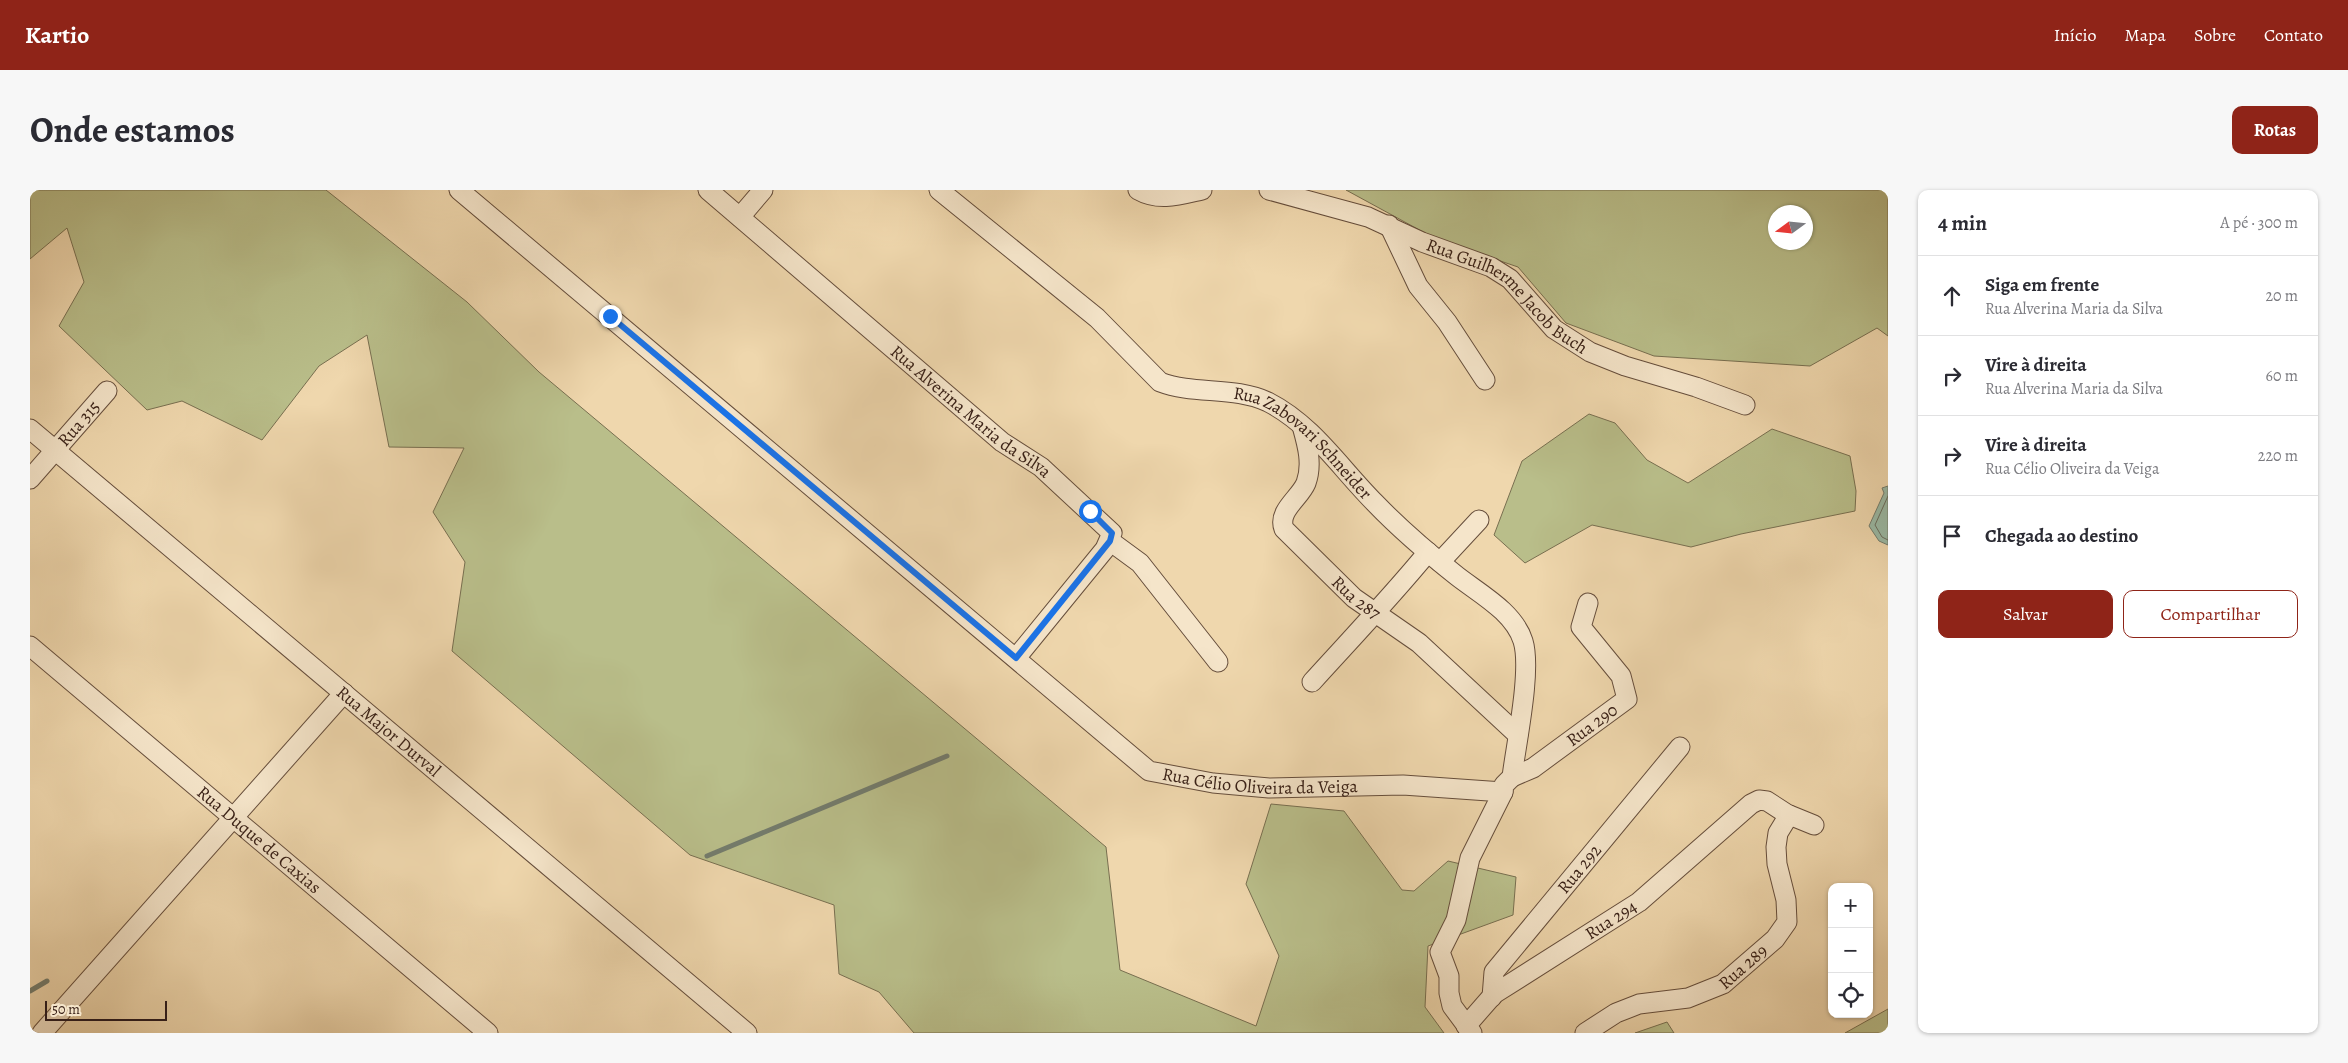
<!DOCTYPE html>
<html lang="pt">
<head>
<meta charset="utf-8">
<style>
  :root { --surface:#fff; --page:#f7f7f7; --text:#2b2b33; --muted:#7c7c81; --line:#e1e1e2; --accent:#8f2418 }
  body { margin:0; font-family:Alegreya,serif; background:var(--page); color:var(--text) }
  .controls { position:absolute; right:15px; bottom:15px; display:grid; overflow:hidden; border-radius:10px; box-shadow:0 1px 4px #0004 }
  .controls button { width:45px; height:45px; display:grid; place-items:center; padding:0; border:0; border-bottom:1px solid var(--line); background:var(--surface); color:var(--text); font:25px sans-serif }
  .compass { position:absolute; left:1738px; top:15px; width:45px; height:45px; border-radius:50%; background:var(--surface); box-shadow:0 1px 4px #0004; rotate:255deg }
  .scale { position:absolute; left:15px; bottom:12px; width:122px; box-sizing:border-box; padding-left:5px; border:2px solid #382017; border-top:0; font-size:14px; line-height:18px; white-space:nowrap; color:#382017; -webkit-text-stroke:4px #f5e5ca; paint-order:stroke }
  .stop { position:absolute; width:15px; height:15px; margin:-11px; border:4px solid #1a73e8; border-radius:50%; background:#fff }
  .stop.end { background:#1a73e8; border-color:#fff; box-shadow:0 1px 5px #0008 }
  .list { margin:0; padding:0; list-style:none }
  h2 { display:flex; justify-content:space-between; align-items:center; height:65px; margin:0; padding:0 20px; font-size:21px }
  h2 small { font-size:16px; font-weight:400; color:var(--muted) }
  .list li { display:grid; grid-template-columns:32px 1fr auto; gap:15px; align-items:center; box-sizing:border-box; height:80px; padding:0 20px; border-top:1px solid var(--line) }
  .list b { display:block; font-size:19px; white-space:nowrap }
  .list p { margin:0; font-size:16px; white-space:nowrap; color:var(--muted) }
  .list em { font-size:16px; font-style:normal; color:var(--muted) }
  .actions { display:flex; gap:10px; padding:15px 20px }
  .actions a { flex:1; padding:11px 0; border:1px solid var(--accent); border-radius:10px; text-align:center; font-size:18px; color:var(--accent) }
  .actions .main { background:var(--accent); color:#fff }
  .icon { flex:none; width:28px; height:28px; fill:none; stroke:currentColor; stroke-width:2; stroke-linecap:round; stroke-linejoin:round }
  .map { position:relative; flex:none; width:1858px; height:843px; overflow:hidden; border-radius:10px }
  header { display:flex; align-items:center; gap:30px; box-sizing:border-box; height:70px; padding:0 25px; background:var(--accent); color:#fff }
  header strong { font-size:24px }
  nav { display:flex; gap:28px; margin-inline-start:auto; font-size:18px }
  .intro { display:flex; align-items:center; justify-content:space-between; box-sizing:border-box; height:120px; padding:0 30px }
  h1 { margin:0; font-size:35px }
  .button { padding:12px 22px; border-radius:10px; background:var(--accent); color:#fff; font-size:18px; font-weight:700 }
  main { display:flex; gap:30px; padding:0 30px }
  aside { flex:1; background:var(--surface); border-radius:10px; box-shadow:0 1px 4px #0004 }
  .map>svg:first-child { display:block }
  .green { fill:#b9be8a; stroke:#786f50; fill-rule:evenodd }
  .water { fill:#9abaa6; stroke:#737c6d }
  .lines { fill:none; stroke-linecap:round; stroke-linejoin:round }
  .shore { stroke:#696d5e; stroke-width:1 }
  .stream { stroke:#737c6d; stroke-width:5 }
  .minor-casing { stroke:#664e3c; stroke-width:21 }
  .minor { stroke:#f5e5ca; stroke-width:19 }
  .route { stroke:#1a73e8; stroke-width:6 }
  .labels { text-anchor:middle; stroke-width:4; stroke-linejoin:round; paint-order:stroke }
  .street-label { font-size:18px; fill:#382017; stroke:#f5e5ca }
</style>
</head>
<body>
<header>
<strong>Kartio</strong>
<nav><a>Início</a><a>Mapa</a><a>Sobre</a><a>Contato</a></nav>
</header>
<div class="intro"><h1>Onde estamos</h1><a class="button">Rotas</a></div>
<main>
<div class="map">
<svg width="1858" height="843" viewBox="0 0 1858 843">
  <rect width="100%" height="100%" fill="#efd7ad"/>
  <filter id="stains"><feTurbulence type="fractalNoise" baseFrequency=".004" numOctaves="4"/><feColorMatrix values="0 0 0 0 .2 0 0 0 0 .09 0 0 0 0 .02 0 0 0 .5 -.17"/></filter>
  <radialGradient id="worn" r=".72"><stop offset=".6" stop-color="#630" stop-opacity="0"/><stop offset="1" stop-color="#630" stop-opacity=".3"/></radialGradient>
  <path class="green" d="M0,0H296L437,112L509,182L1076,657L1090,780L1226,836L1249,766L1216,694L1241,614L1314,621L1372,700L1384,701L1418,671L1486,687L1483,725L1398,756L1395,817L1414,843H884L849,802L809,784L804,715L660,665L422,461L435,372L403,322L434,258L359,257L337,145L289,176L232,250L152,211L117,220L29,136L54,92L37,38L0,69Z
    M1316,0H1858V146L1847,138L1780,176L1624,166L1536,133L1488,77L1406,49ZM1746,22H1776V52H1746Z
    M1559,224L1585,233L1617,270L1658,293L1742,239L1820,266L1826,301L1825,321L1711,344L1661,357L1562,335L1495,373L1464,345L1492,271Z
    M1858,819V843H1815Z
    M1637,832L1644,843H1605Z"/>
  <path class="water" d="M1858,296V355L1849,351L1839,336L1854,303L1852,298Z"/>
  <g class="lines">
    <path class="shore" d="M1858,306L1845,335L1852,347L1858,350"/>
    <path class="stream" d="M677,666L917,566
      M0,801L17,791"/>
    <g class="minor-casing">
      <g id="minor">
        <path id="s1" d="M429,0L1119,581L1183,593L1239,598L1373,595L1473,602"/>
        <path id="s2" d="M678,0L972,252L1011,277L1082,343L1075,359L986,468"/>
        <path id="s3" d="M909,0L1067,128L1130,192C1164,205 1204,196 1238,212C1283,235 1310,278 1345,313C1370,339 1398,363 1427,386C1450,404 1484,422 1493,451C1502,480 1486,554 1482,587L1474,595L1473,602L1440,668L1426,730L1410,762L1419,786V803L1422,816L1442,843"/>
        <path d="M1108,0C1129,12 1150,5 1172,0"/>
        <path id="s4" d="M1239,0L1338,27L1392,52L1461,77L1480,89L1524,139L1560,162L1595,176L1666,197L1715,215"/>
        <path d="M710,27L733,0"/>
        <path d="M1359,35L1388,96L1417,132L1455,190"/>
        <path id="s5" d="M1272,236C1277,254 1283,274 1276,293C1270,308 1247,321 1254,339L1324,408L1389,453L1488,545"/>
        <path id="s6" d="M0,239L717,843"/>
        <path id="s7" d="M0,289L77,201"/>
        <path d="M1080,351L1110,373L1188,472"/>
        <path d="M1410,372L1449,330"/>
        <path id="s8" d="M0,456L458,843"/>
        <path d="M1282,492C1321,449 1361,407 1398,362"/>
        <path id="s9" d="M1482,587L1503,578L1597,509L1591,486L1551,437L1558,413"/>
        <path id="s10" d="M1462,807L1464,782L1650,557"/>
        <path id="s11" d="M1436,836L1464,804L1609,712L1721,614L1729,610L1737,611L1757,624L1784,635"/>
        <path d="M12,843L314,503"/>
        <path id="s12" d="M1555,843L1586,823L1609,814L1658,808L1693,794L1745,749L1757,732L1756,710L1747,674L1746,657L1748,643L1759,625"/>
      </g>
    </g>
    <use href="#minor" class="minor"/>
  </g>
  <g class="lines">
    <path class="route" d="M580,126L986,468L1080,351L1082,343L1060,321"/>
  </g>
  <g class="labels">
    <g class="street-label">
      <text dy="6" stroke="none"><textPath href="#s4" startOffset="265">Rua Guilherme Jacob Buch</textPath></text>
      <text dy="6" stroke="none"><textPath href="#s2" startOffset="344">Rua Alverina Maria da Silva</textPath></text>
      <text dy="6" stroke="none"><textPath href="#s7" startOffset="74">Rua 315</textPath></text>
      <text dy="6" stroke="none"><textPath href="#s3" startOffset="455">Rua Zabovari Schneider</textPath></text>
      <text dy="6" stroke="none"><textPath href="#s5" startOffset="211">Rua 287</textPath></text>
      <text dy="6" stroke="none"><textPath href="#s9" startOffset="96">Rua 290</textPath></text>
      <text dy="6" stroke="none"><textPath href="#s6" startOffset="469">Rua Major Durval</textPath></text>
      <text dy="6" stroke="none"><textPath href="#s1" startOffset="1014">Rua Célio Oliveira da Veiga</textPath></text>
      <text dy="6" stroke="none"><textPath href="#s8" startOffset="300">Rua Duque de Caxias</textPath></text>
      <text dy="6" stroke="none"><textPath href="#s10" startOffset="159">Rua 292</textPath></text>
      <text dy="6" stroke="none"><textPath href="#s11" startOffset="181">Rua 294</textPath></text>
      <text dy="6" stroke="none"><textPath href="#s12" startOffset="175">Rua 289</textPath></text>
    </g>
  </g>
  <rect width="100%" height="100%" filter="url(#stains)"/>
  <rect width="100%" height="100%" fill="url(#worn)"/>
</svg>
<div class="controls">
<button>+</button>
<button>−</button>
<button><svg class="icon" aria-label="locate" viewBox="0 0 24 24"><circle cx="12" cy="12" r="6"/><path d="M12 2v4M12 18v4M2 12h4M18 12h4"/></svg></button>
</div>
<svg class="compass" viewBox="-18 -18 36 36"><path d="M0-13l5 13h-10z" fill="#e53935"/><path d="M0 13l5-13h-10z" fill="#7c7c81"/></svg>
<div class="scale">50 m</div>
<div class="stop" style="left:1060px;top:321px"></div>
<div class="stop end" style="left:580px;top:126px"></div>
</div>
<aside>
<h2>4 min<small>A pé · 300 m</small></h2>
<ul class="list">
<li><svg class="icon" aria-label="ahead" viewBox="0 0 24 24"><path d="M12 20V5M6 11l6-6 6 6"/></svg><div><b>Siga em frente</b><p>Rua Alverina Maria da Silva</p></div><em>20 m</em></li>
<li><svg class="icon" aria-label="right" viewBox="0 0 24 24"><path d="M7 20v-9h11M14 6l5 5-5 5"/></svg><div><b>Vire à direita</b><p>Rua Alverina Maria da Silva</p></div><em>60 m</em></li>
<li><svg class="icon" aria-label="right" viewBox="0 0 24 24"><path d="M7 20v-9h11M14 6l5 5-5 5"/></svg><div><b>Vire à direita</b><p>Rua Célio Oliveira da Veiga</p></div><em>220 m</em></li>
<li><svg class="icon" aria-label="arrive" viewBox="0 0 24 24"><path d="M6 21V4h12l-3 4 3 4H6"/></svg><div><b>Chegada ao destino</b></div></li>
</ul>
<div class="actions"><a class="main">Salvar</a><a>Compartilhar</a></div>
</aside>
</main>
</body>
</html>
